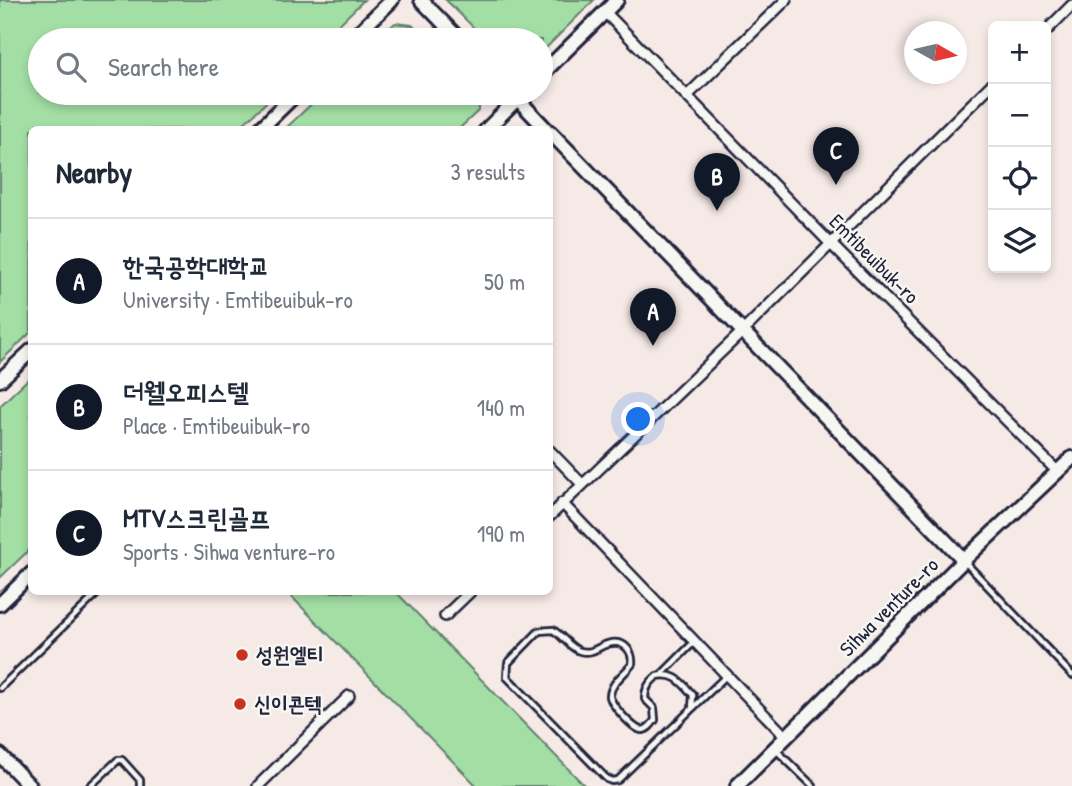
<!DOCTYPE html>
<html lang="en">
<head>
<meta charset="utf-8">
<style>
  :root { --surface:#fff; --page:#f2f2f3; --text:#1f2937; --muted:#747a83; --line:#e0e1e3; --accent:#111827 }
  body { margin:0; font-family:"Patrick Hand","Poor Story",sans-serif; background:var(--page); color:var(--text) }
  .controls { position:absolute; right:21px; top:21px; display:grid; overflow:hidden; border-radius:10px; box-shadow:0 4px 10px #0003 }
  .controls button { width:63px; height:63px; display:grid; place-items:center; padding:0; border:0; border-bottom:2px solid var(--line); background:var(--surface); color:var(--text); font:35px sans-serif }
  .compass { position:absolute; left:904px; top:21px; width:63px; height:63px; border-radius:50%; background:var(--surface); box-shadow:0 4px 10px #0003; rotate:98deg }
  .you { position:absolute; left:639px; top:420px; width:24px; height:24px; margin:-18px; border:5px solid #fff; border-radius:50%; background:#1a73e8; box-shadow:0 0 0 10px #1a73e833 }
  .badge { display:grid; place-items:center; width:46px; height:46px; border-radius:50%; background:var(--accent); color:#fff; font-size:23px; font-weight:700 }
  .pin { position:absolute; translate:-50% -58px; filter:drop-shadow(0 2px 4px #0008) }
  .pin::after { content:''; position:absolute; top:37px; width:24px; height:21px; background:inherit; clip-path:polygon(0 0,100% 0,50% 100%) }
  .list { margin:0; padding:0; list-style:none }
  h2 { display:flex; justify-content:space-between; align-items:center; height:91px; margin:0; padding:0 28px; font-size:30px }
  h2 small { font-size:23px; font-weight:400; color:var(--muted) }
  .list li { display:grid; grid-template-columns:46px 1fr auto; gap:21px; align-items:center; box-sizing:border-box; height:126px; padding:0 28px; border-top:2px solid var(--line) }
  .list b { display:block; font-size:26px; white-space:nowrap }
  .list p { margin:0; font-size:23px; white-space:nowrap; color:var(--muted) }
  .list em { font-size:23px; font-style:normal; color:var(--muted) }
  .icon { flex:none; width:38px; height:38px; fill:none; stroke:currentColor; stroke-width:2; stroke-linecap:round; stroke-linejoin:round }
  .map { position:relative; flex:none; width:1072px; height:786px; overflow:hidden }
  .search { position:absolute; background:var(--surface); box-shadow:0 4px 10px #0003; left:28px; top:28px; width:525px; height:77px; display:flex; align-items:center; gap:18px; box-sizing:border-box; padding:0 24px; border-radius:38px; color:var(--muted); font-size:26px }
  .panel { position:absolute; background:var(--surface); box-shadow:0 4px 10px #0003; left:28px; top:126px; width:525px; height:469px; border-radius:10px }
  .map>svg:first-child { display:block }
  .green { fill:#a3dfa5; stroke:#628070; stroke-width:2 }
  .lines { fill:none; stroke-linecap:round; stroke-linejoin:round }
  .lane-casing { stroke:#22223b; stroke-width:10 }
  .street-casing { stroke:#22223b; stroke-width:14 }
  .secondary-casing { stroke:#22223b; stroke-width:18 }
  .lane { stroke:#f6f6f2; stroke-width:4.5 }
  .street { stroke:#f6f6f2; stroke-width:9 }
  .secondary { stroke:#f6f6f2; stroke-width:12 }
  .poi-dot { fill:#c8321e; stroke:#f6f6f2; stroke-width:2.5 }
  .labels { text-anchor:middle; stroke-width:5; stroke-linejoin:round; paint-order:stroke }
  .street-label { font-size:21px; fill:#22223b; stroke:#f6f6f2 }
  .poi-label { font-size:21px; font-weight:bold; fill:#22223b; stroke:#f6f6f2; text-anchor:start }
</style>
</head>
<body>
<div class="map">
<svg width="1072" height="786" viewBox="0 0 1072 786">
  <rect width="100%" height="100%" fill="#f6eae7"/>
  <filter id="ink" filterUnits="userSpaceOnUse"><feTurbulence type="fractalNoise" baseFrequency=".0143" numOctaves="2"/><feDisplacementMap in="SourceGraphic" scale="14" xChannelSelector="R" yChannelSelector="G"/><feConvolveMatrix kernelMatrix="1 2 1 2 8 2 1 2 1" color-interpolation-filters="sRGB"/></filter>
  <g filter="url(#ink)">
    <path class="green" d="M0,0H364L323,40H40V93H276L238,129L32,130L31,332L0,362Z
      M446,0H594L541,53V40H486Z
      M395,23L412,25L428,40H377Z
      M323,93H479V110L459,129H285Z
      M31,376V548L0,578V406Z
      M287,592H396L585,786H477Z"/>
    <g class="lines">
      <g class="lane-casing">
        <path id="lane" d="M964,561L1072,675
          M663,673L694,642
          M0,688L99,592
          M692,708L693,695C682,683 675,672 657,676C649,683 645,688 645,699L654,708L655,720C652,724 648,730 642,730C634,730 609,703 610,695C612,681 625,674 632,664C633,652 625,641 612,643C600,644 594,655 580,651C570,648 563,636 553,630L539,631L508,663L507,677L607,779L612,781L618,780L726,676
          M776,750L813,786
          M90,786L118,760H122L140,780V786"/>
      </g>
      <g class="street-casing">
        <path id="street" d="M605,12L830,243L1058,472
          M1046,31L1072,5
          M688,95L786,0
          M550,451L582,484
          M562,503L786,737
          M550,516L742,332L993,83
          M445,616L470,592
          M258,786L349,696"/>
      </g>
      <g class="secondary-casing">
        <path id="secondary" d="M421,0L460,40
          M351,40L392,0
          M541,75L617,0
          M512,93L547,130
          M259,130L297,93
          M486,130L523,93
          M550,132L964,560
          M0,380L32,350
          M0,604L32,573
          M0,755L30,786
          M737,786L964,560L1072,458"/>
      </g>
      <use href="#lane" class="lane"/>
      <use href="#street" class="street"/>
      <use href="#secondary" class="secondary"/>
    </g>
  </g>
  <g class="poi-dot">
    <circle cx="242" cy="655" r="7"/>
    <circle cx="240" cy="704" r="7"/>
  </g>
  <g class="labels">
    <g class="street-label">
      <text transform="translate(874 259) rotate(45)" y="7">Emtibeuibuk-ro</text>
      <text transform="translate(889 607) rotate(-45)" y="7">Sihwa venture-ro</text>
    </g>
    <g class="poi-label">
      <text x="256" y="662">성원엘티</text>
      <text x="254" y="711">신이콘텍</text>
    </g>
  </g>
</svg>
<div class="controls">
<button>+</button>
<button>−</button>
<button><svg class="icon" aria-label="locate" viewBox="0 0 24 24"><circle cx="12" cy="12" r="6"/><path d="M12 2v4M12 18v4M2 12h4M18 12h4"/></svg></button>
<button><svg class="icon" aria-label="layers" viewBox="0 0 24 24"><path d="M12 4l9 5-9 5-9-5zM3 14l9 5 9-5"/></svg></button>
</div>
<svg class="compass" viewBox="-18 -18 36 36"><path d="M0-13l5 13h-10z" fill="#e53935"/><path d="M0 13l5-13h-10z" fill="#747a83"/></svg>
<div class="you"></div>
<div class="pin badge" style="left:653px;top:346px">A</div>
<div class="pin badge" style="left:717px;top:211px">B</div>
<div class="pin badge" style="left:836px;top:185px">C</div>
<div class="search"><svg class="icon" aria-label="search" viewBox="0 0 24 24"><circle cx="10" cy="10" r="6"/><path d="M15 15l6 6"/></svg>Search here</div>
<section class="panel">
<h2>Nearby<small>3 results</small></h2>
<ul class="list">
<li><span class="badge">A</span><div><b>한국공학대학교</b><p>University · Emtibeuibuk-ro</p></div><em>50 m</em></li>
<li><span class="badge">B</span><div><b>더웰오피스텔</b><p>Place · Emtibeuibuk-ro</p></div><em>140 m</em></li>
<li><span class="badge">C</span><div><b>MTV스크린골프</b><p>Sports · Sihwa venture-ro</p></div><em>190 m</em></li>
</ul>
</section>
</div>
</body>
</html>
